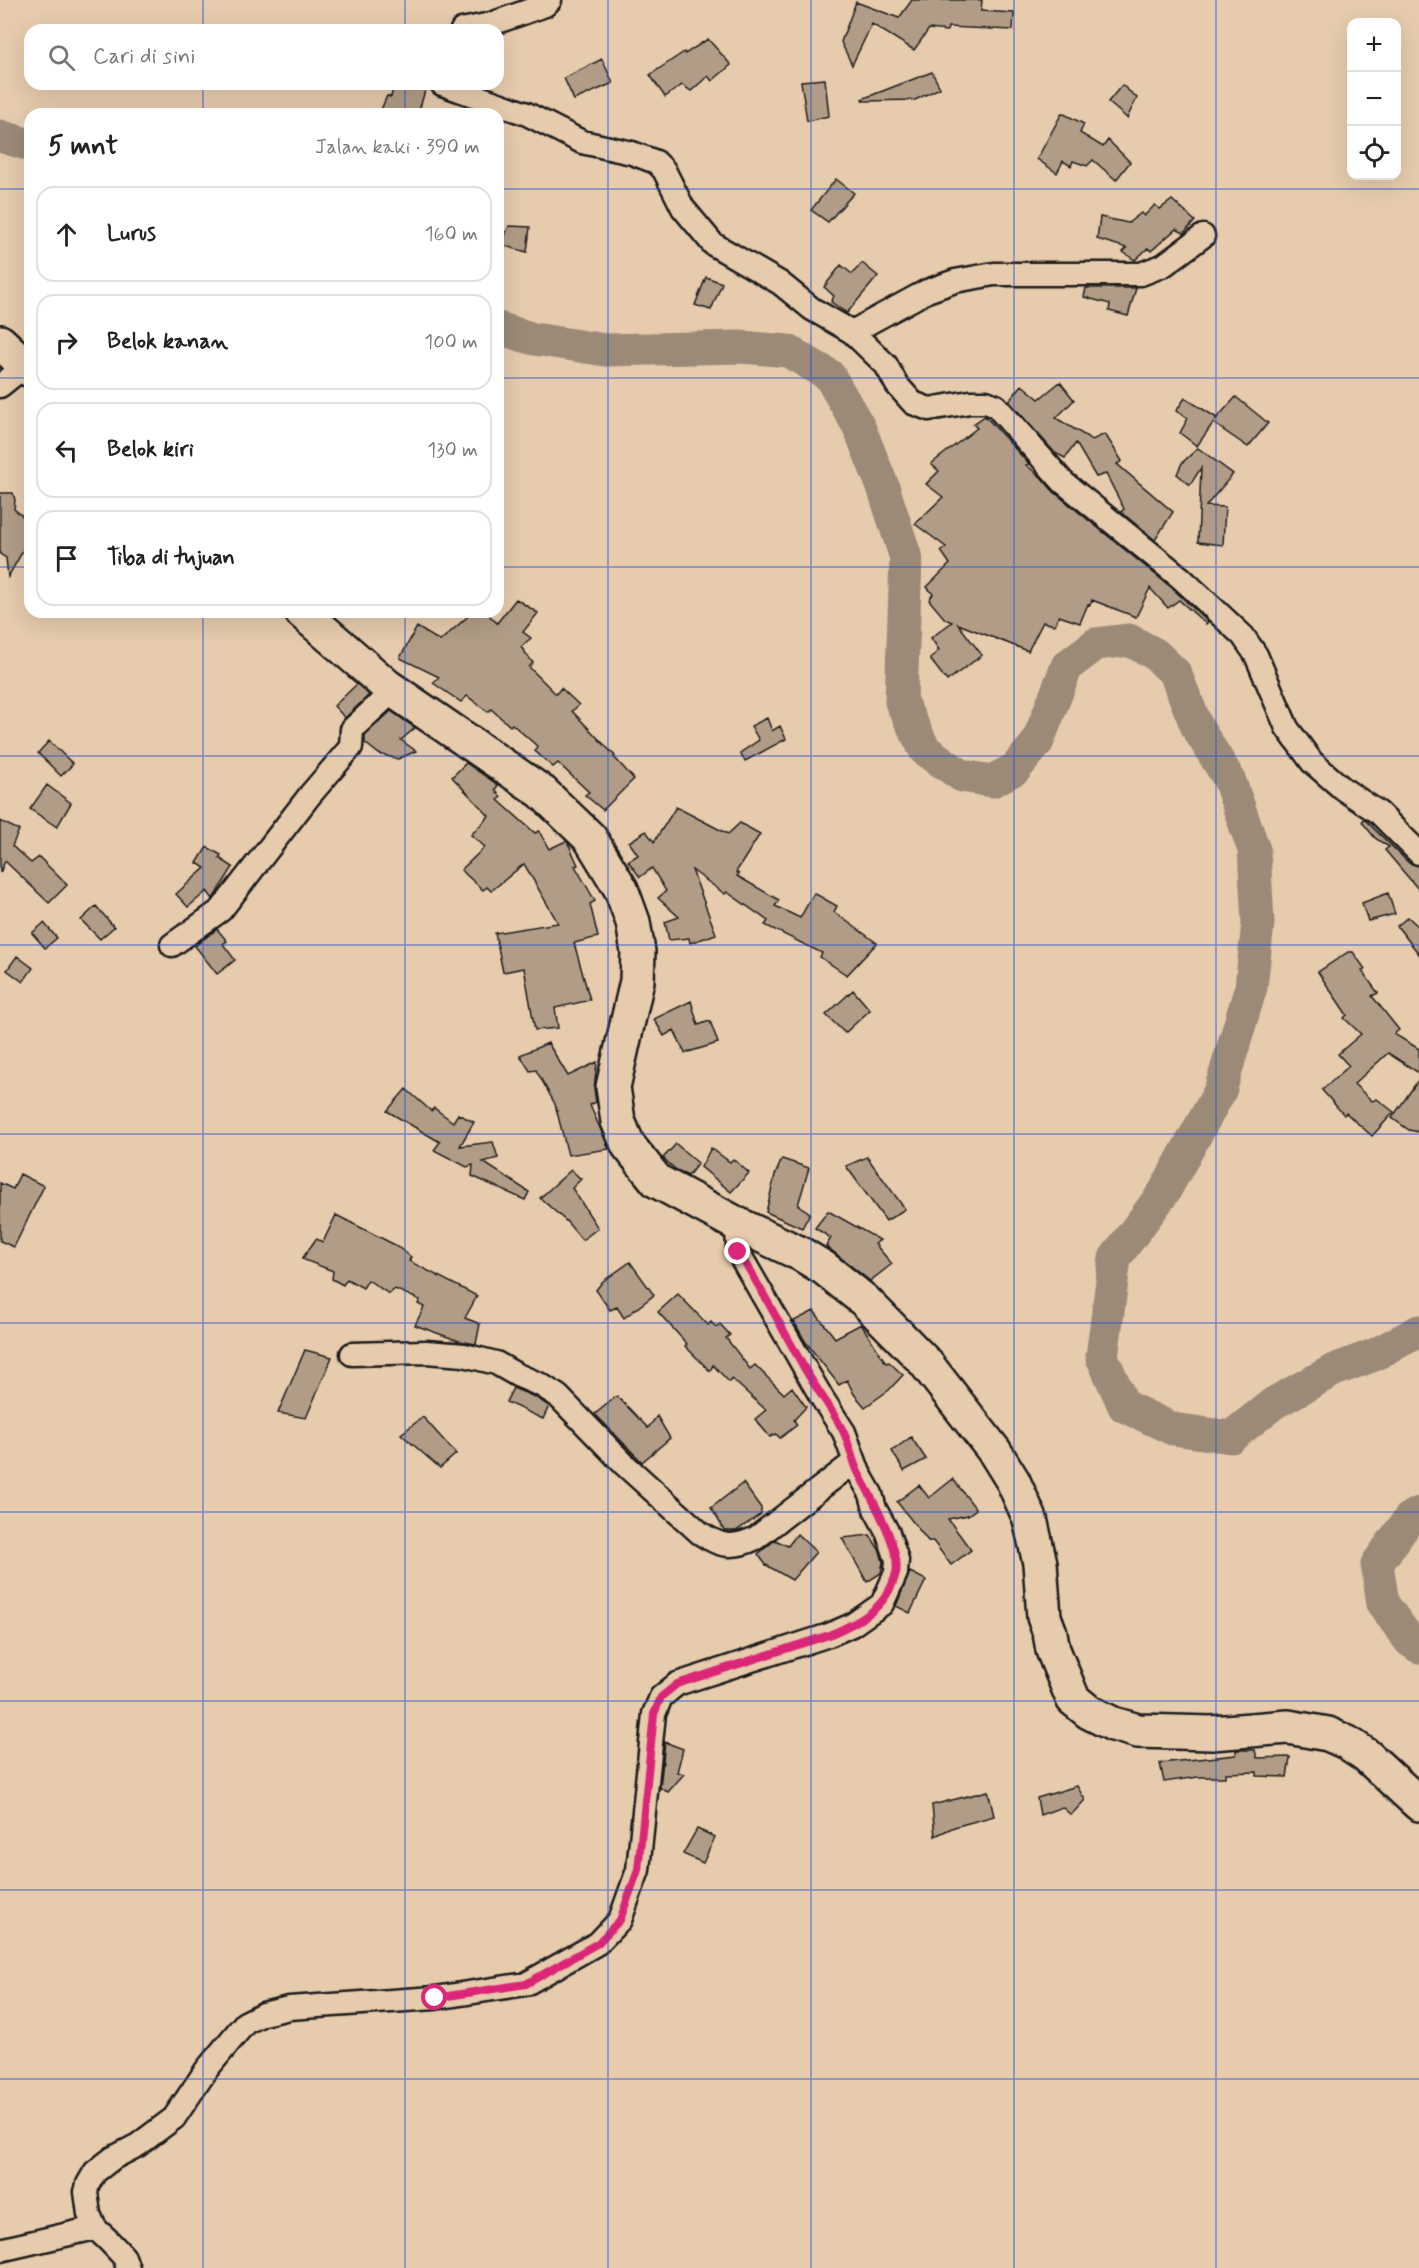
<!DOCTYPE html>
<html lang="id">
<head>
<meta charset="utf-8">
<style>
  :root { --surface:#fff; --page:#f2f2f2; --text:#222; --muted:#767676; --line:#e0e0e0 }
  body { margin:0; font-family:Mynerve,sans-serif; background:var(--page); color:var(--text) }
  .controls { position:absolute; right:18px; top:18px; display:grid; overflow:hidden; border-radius:12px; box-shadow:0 6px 24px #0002 }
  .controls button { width:54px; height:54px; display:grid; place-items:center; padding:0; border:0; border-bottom:2px solid var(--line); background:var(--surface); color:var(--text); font:30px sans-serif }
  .stop { position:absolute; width:18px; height:18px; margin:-14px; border:4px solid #db2777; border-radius:50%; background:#fff }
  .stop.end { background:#db2777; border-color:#fff; box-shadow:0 2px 6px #0008 }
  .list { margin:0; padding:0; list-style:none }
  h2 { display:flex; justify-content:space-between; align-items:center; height:78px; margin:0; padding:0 24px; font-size:26px }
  h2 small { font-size:20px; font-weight:400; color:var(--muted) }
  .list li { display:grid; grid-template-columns:39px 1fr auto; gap:18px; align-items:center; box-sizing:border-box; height:96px; margin:0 12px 12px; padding:0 12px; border:2px solid var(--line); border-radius:18px }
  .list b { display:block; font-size:22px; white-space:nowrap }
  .list em { font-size:20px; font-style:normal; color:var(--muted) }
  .icon { flex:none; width:33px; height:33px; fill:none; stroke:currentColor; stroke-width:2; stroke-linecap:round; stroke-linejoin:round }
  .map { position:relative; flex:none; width:1419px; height:2268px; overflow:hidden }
  .search { position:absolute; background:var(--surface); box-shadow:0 6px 24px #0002; left:24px; top:24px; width:480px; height:66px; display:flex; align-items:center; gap:15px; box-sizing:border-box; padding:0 21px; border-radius:18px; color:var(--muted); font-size:22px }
  .panel { position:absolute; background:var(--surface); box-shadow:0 6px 24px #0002; left:24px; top:108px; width:480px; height:510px; border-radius:18px }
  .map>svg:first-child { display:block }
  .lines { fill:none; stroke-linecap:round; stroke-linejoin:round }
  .river { stroke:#9b8a78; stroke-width:33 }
  .building { fill:#b19d87; stroke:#1c1c1c; stroke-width:1.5 }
  .minor-casing { stroke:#1c1c1c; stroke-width:27 }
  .highway-casing { stroke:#1c1c1c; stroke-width:38 }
  .minor { stroke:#e6cbad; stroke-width:22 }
  .highway { stroke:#e6cbad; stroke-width:33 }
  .route { stroke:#db2777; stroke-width:8 }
  .grid { fill:none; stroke:#1d4ed8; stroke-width:1.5; stroke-opacity:0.55 }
</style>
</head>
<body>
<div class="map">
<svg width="1419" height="2268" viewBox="0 0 1419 2268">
  <rect width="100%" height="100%" fill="#e6cbad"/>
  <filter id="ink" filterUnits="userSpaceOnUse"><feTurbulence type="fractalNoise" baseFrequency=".0167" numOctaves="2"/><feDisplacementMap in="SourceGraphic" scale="12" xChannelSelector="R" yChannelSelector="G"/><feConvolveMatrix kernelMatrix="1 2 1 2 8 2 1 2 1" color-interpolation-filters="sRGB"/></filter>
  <g filter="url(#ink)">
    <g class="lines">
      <path class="river" d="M0,136L30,145
        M498,328L534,339L605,350L741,347L788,351L829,375L859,427L883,487L906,558L901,702L925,750L962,776L992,781L1015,769L1037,743L1067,666L1096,644L1129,640L1155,654L1175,673L1197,727L1229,779L1254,850L1258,923L1251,987L1220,1091L1164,1192L1115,1258L1102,1357L1124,1406L1173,1429L1231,1437L1274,1403L1334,1370L1374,1355L1419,1331
        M1419,1513L1409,1519L1377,1564L1383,1604L1410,1641L1419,1647"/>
    </g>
    <path class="building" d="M912,0H982L981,11L1014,13L1013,30L948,27L947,31L929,29L914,50L872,24L852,65L841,42L856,2L899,18Z
      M708,39L731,65L712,81L708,76L691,91L682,85L665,97L650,75L684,52L685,54Z
      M602,59L613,83L574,100L564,78Z
      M932,72L940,88L915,100L863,101L862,99Z
      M825,79L829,116L807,121L801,81Z
      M394,84H427L418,114H379L387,96L391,97Z
      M1122,85L1137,98L1127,118L1108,102Z
      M1062,113L1084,124L1080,133L1103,147L1108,140L1130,162L1116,180L1093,160L1087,166L1073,161L1071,166L1063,161L1057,173L1037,159Z
      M836,179L854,193L828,222L811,210Z
      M1172,200L1195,221L1184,233L1176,229L1151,251L1148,248L1135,260L1123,252L1127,248L1097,239L1100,217L1128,223L1141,213L1144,216L1155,205L1160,209Z
      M509,226L530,227L527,252L501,245Z
      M862,263L878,276L847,313L831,302L834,296L824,287L841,265L852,274Z
      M706,277L722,283L711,310L695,305Z
      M1086,288H1136L1128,316L1109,311L1110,304L1084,297Z
      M1060,382L1074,400L1056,418L1092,440L1105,434L1122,461L1117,464L1173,512L1155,540L1121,512L1124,509L1106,474L1096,477L1076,443L1065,458L1055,453L1009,401L1022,385L1039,399Z
      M1236,397L1268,423L1248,447L1213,423L1197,446L1180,433L1188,418L1176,411L1185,398L1217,418L1215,420Z
      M985,416L1029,464L1026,465L1041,477L1054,492L1172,588L1208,622L1206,624L1179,600L1168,608L1150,588L1136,617L1092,600L1090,605L1088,604L1080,623L1059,616L1054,625L1043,622L1028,651L958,624L982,655L947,681L930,659L939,650L931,638L952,622L945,619L929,600L933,594L927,587L950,564L941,551L946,547L915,524L943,497L926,484L939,471L931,464L977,428L973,424Z
      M1198,448L1233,474L1206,506L1225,507L1223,545L1198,542L1201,468L1190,485L1177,474L1182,463Z
      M0,493H13L15,500L14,509L30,522V538L8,577L6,558L0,554Z
      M516,599L538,613L523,632L531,638L521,647L533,663L529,667L556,694L561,688L579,705L572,711L615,756L614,757L634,779L603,810L585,795L589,792L558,763L553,767L535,751L537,746L512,724L510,726L491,709L488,712L467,696L461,702L433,683L439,677L400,658L417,627L440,641L473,612H486L497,623Z
      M357,684L369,695L345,718L334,706Z
      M391,711L415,728L401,740L416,751L398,759L379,754L365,743V735Z
      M767,718L772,731L780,726L786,739L745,761L740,753L759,740L751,726Z
      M49,741L73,764L61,776L38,753Z
      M466,763L498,785L495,790L501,797L498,800L535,833L539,831L549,849L566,841L568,843L578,865L575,866L595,901L590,904L598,937L574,943L590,1000L555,1008L558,1028L535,1030L524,968L503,972L495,933L558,923L524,864L491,891L487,887L483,890L461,870L485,847L471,835L489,816L452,777Z
      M47,785L71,803L57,827L30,809Z
      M676,807L728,834L740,823L760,834L736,872L739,874L737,876L779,900L775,906L800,918L814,893L837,906L834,912L877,943L847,975L820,957L822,953L765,925L768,921L727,892L725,894L692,870L716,934L690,943L689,938L669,940L665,922L679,917L658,898L666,891L652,868L640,877L628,861L638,855L629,842L646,831L654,842Z
      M1364,819L1409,863L1419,866V890L1385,850L1389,847L1375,838L1362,822Z
      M0,821L19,830L12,846L31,863L39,857L67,885L49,903L5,861L0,873Z
      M207,847L221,855L219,858L233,867L213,899L207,891L188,907L176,894L205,868L197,863Z
      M1388,893L1395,914L1368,921L1362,903Z
      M96,906L114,927L100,939L81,920Z
      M1408,917L1419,927V954L1397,926Z
      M44,923L57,938L45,948L32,933Z
      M217,929L227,941L223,944L235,960L217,974L195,946Z
      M1348,952H1353L1365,969L1362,971L1378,993L1372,996L1399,1030L1394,1034L1419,1049V1073L1388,1053L1354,1084L1372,1101L1377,1099L1394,1112L1372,1136L1346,1113L1344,1115L1322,1090L1349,1066L1338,1054L1361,1034L1344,1018L1347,1015L1318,972Z
      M17,956L33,968L23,982L7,970Z
      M853,990L870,1010L845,1033L826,1015Z
      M691,1001L698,1025L710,1021L718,1043L685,1053L674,1030L664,1036L654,1019Z
      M548,1043L568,1076L597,1062L594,1089L596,1102L590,1105L609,1149L568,1155L555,1104L536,1070L530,1071L520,1055Z
      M1419,1079V1132L1409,1130L1392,1118Z
      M406,1089L431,1111L434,1108L453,1122L458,1114L474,1122L460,1146L493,1142L498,1158L483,1162L529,1192L525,1200L472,1176L473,1165L467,1167L434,1150L440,1142L387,1111Z
      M676,1144L698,1163L688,1176L675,1169L663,1158Z
      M711,1148L730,1162L733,1159L749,1173L731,1192L701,1167Z
      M867,1157L905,1209L886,1221L846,1166Z
      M782,1159L809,1168L798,1205L810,1213L802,1228L766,1212L775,1175Z
      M571,1170L581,1179L572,1188L598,1228L582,1240L567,1222L540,1198Z
      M20,1174L44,1186L14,1247L0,1241V1183L13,1189Z
      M828,1211L880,1240L875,1244L892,1264L870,1281L826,1246L831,1238L815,1228Z
      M336,1215L395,1245L411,1257L409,1261L477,1296L465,1318L480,1324L476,1344L459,1341L415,1325L424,1307L418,1304L420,1300L395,1289L389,1294L368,1280L363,1288L347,1279L343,1285L332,1279L333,1271L302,1259L316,1239L323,1242Z
      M630,1262L654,1295L624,1318L617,1307L610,1310L596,1290L602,1282Z
      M678,1294L708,1325L711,1322L716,1327L720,1324L730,1335L726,1338L750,1369L755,1365L784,1394L792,1387L806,1407L794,1420L797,1425L780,1438L776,1434L770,1437L755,1419L766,1410L732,1379L729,1382L713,1365L710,1371L685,1346L687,1344L658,1312Z
      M814,1311L835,1338L861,1324L886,1363L889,1362L903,1375L889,1390L865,1407L854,1394L847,1380L839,1385L805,1341L794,1321Z
      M305,1350L332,1357L306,1418L278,1413Z
      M513,1388L535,1397L549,1406L543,1419L506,1402Z
      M617,1396L648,1428L657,1416L670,1438L642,1462L595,1414Z
      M423,1417L456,1454L440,1468L401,1434Z
      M911,1437L926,1459L904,1471L892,1451Z
      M953,1479L976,1509L968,1515L948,1519L971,1550L951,1565L933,1541H928L897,1502L919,1485L929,1498Z
      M743,1483L761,1508V1514L736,1531H725L711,1508Z
      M797,1534L816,1552L792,1580L766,1565L758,1554L775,1540L788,1546Z
      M870,1535L880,1551L883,1562L881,1573L867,1582L842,1538Z
      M910,1572L926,1580L910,1613L896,1606Z
      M665,1742L683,1749L677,1772L684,1774L668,1792L660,1788Z
      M1236,1750H1255L1257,1758L1290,1757L1287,1777L1257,1776V1772L1225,1773V1777H1198L1164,1782L1160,1763L1236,1755Z
      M1077,1786L1085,1800L1071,1815L1062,1807L1040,1815L1037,1798Z
      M988,1791L994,1816L954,1827L935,1836L932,1805Z
      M697,1829L715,1837L703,1863L683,1854Z"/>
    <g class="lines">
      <g class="minor-casing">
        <path id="minor" d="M462,30L491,24L545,5L550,0
          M442,84L527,114L582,142L632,153L656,162L664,170L683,208L713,244L780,283L812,309L852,332L886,365L897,385L913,403L929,409L970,402H986L996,406L1063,482L1181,578L1243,636L1256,655L1287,728L1312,762L1343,789L1379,813L1419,853
          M852,332L927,291L955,281L994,274H1141L1164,265L1203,236
          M0,386L26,365
          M172,945L221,910L310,795L351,747L352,729L394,690
          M352,1354L426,1352L464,1355L496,1363L517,1375L541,1385L558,1396L625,1465L700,1533C721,1547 733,1549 756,1538L854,1462
          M0,2250L95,2228
          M128,2268L124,2257L108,2240L95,2228L89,2214L86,2192L88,2184L95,2172L113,2158L138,2145L174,2118L207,2069L245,2023L263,2014L289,2008L435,1998L526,1984L598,1943L620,1920L638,1870L654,1714L661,1697L677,1684L829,1635L852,1625L882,1604L896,1573L897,1560L888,1533L875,1509L871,1494L859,1473L844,1432L822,1398L738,1252L737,1224"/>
      </g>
      <g class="highway-casing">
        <path id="highway" d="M0,342L30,370
          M302,612L387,686L542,792L590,838L621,889L633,922L638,952L637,981L613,1087L618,1121L628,1145L657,1181L737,1224L801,1254L824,1268L865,1301L925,1362L995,1452L1013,1481L1030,1519L1040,1563L1044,1617L1050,1633L1053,1650L1073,1699L1089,1712L1113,1724L1138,1731L1212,1733L1288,1727L1328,1734L1348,1743L1366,1755L1419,1804"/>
      </g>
      <use href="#minor" class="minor"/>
      <use href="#highway" class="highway"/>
    </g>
  </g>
  <g class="lines" filter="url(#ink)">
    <path class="route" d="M435,1998L526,1984L598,1943L620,1920L638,1870L654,1714L661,1697L677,1684L829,1635C860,1622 887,1608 896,1573C902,1549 869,1494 858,1472C852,1460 850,1446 844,1433C835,1413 817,1390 806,1371C783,1331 763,1290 738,1252"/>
  </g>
  <path class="grid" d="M203,0V30M405,0V30M608,0V2268M811,0V2268M1014,0V2268M1216,0V2268M203,84V114M405,84V114M0,189H30M498,189H1419M0,378H30M498,378H1419M0,567H30M498,567H1419M203,612V2268M405,612V2268M0,756H1419M0,945H1419M0,1134H1419M0,1323H1419M0,1512H1419M0,1701H1419M0,1890H1419M0,2079H1419"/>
</svg>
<div class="controls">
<button>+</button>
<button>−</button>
<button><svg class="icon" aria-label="locate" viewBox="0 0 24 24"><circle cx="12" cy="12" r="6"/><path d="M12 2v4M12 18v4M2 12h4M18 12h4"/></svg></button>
</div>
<div class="stop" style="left:435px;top:1998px"></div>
<div class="stop end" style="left:738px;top:1252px"></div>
<div class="search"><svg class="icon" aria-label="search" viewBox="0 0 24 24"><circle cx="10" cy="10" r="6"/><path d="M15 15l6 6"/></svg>Cari di sini</div>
<section class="panel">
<h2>5 mnt<small>Jalan kaki · 390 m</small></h2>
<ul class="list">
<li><svg class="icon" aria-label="ahead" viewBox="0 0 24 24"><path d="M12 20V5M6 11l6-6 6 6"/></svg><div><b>Lurus</b></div><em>160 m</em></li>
<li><svg class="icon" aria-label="right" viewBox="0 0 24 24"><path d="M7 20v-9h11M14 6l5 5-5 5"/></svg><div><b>Belok kanan</b></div><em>100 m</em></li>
<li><svg class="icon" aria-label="left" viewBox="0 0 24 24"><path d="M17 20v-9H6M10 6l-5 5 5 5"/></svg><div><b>Belok kiri</b></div><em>130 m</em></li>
<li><svg class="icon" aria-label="arrive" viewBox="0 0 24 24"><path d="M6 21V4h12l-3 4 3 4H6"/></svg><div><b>Tiba di tujuan</b></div></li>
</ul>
</section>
</div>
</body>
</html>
